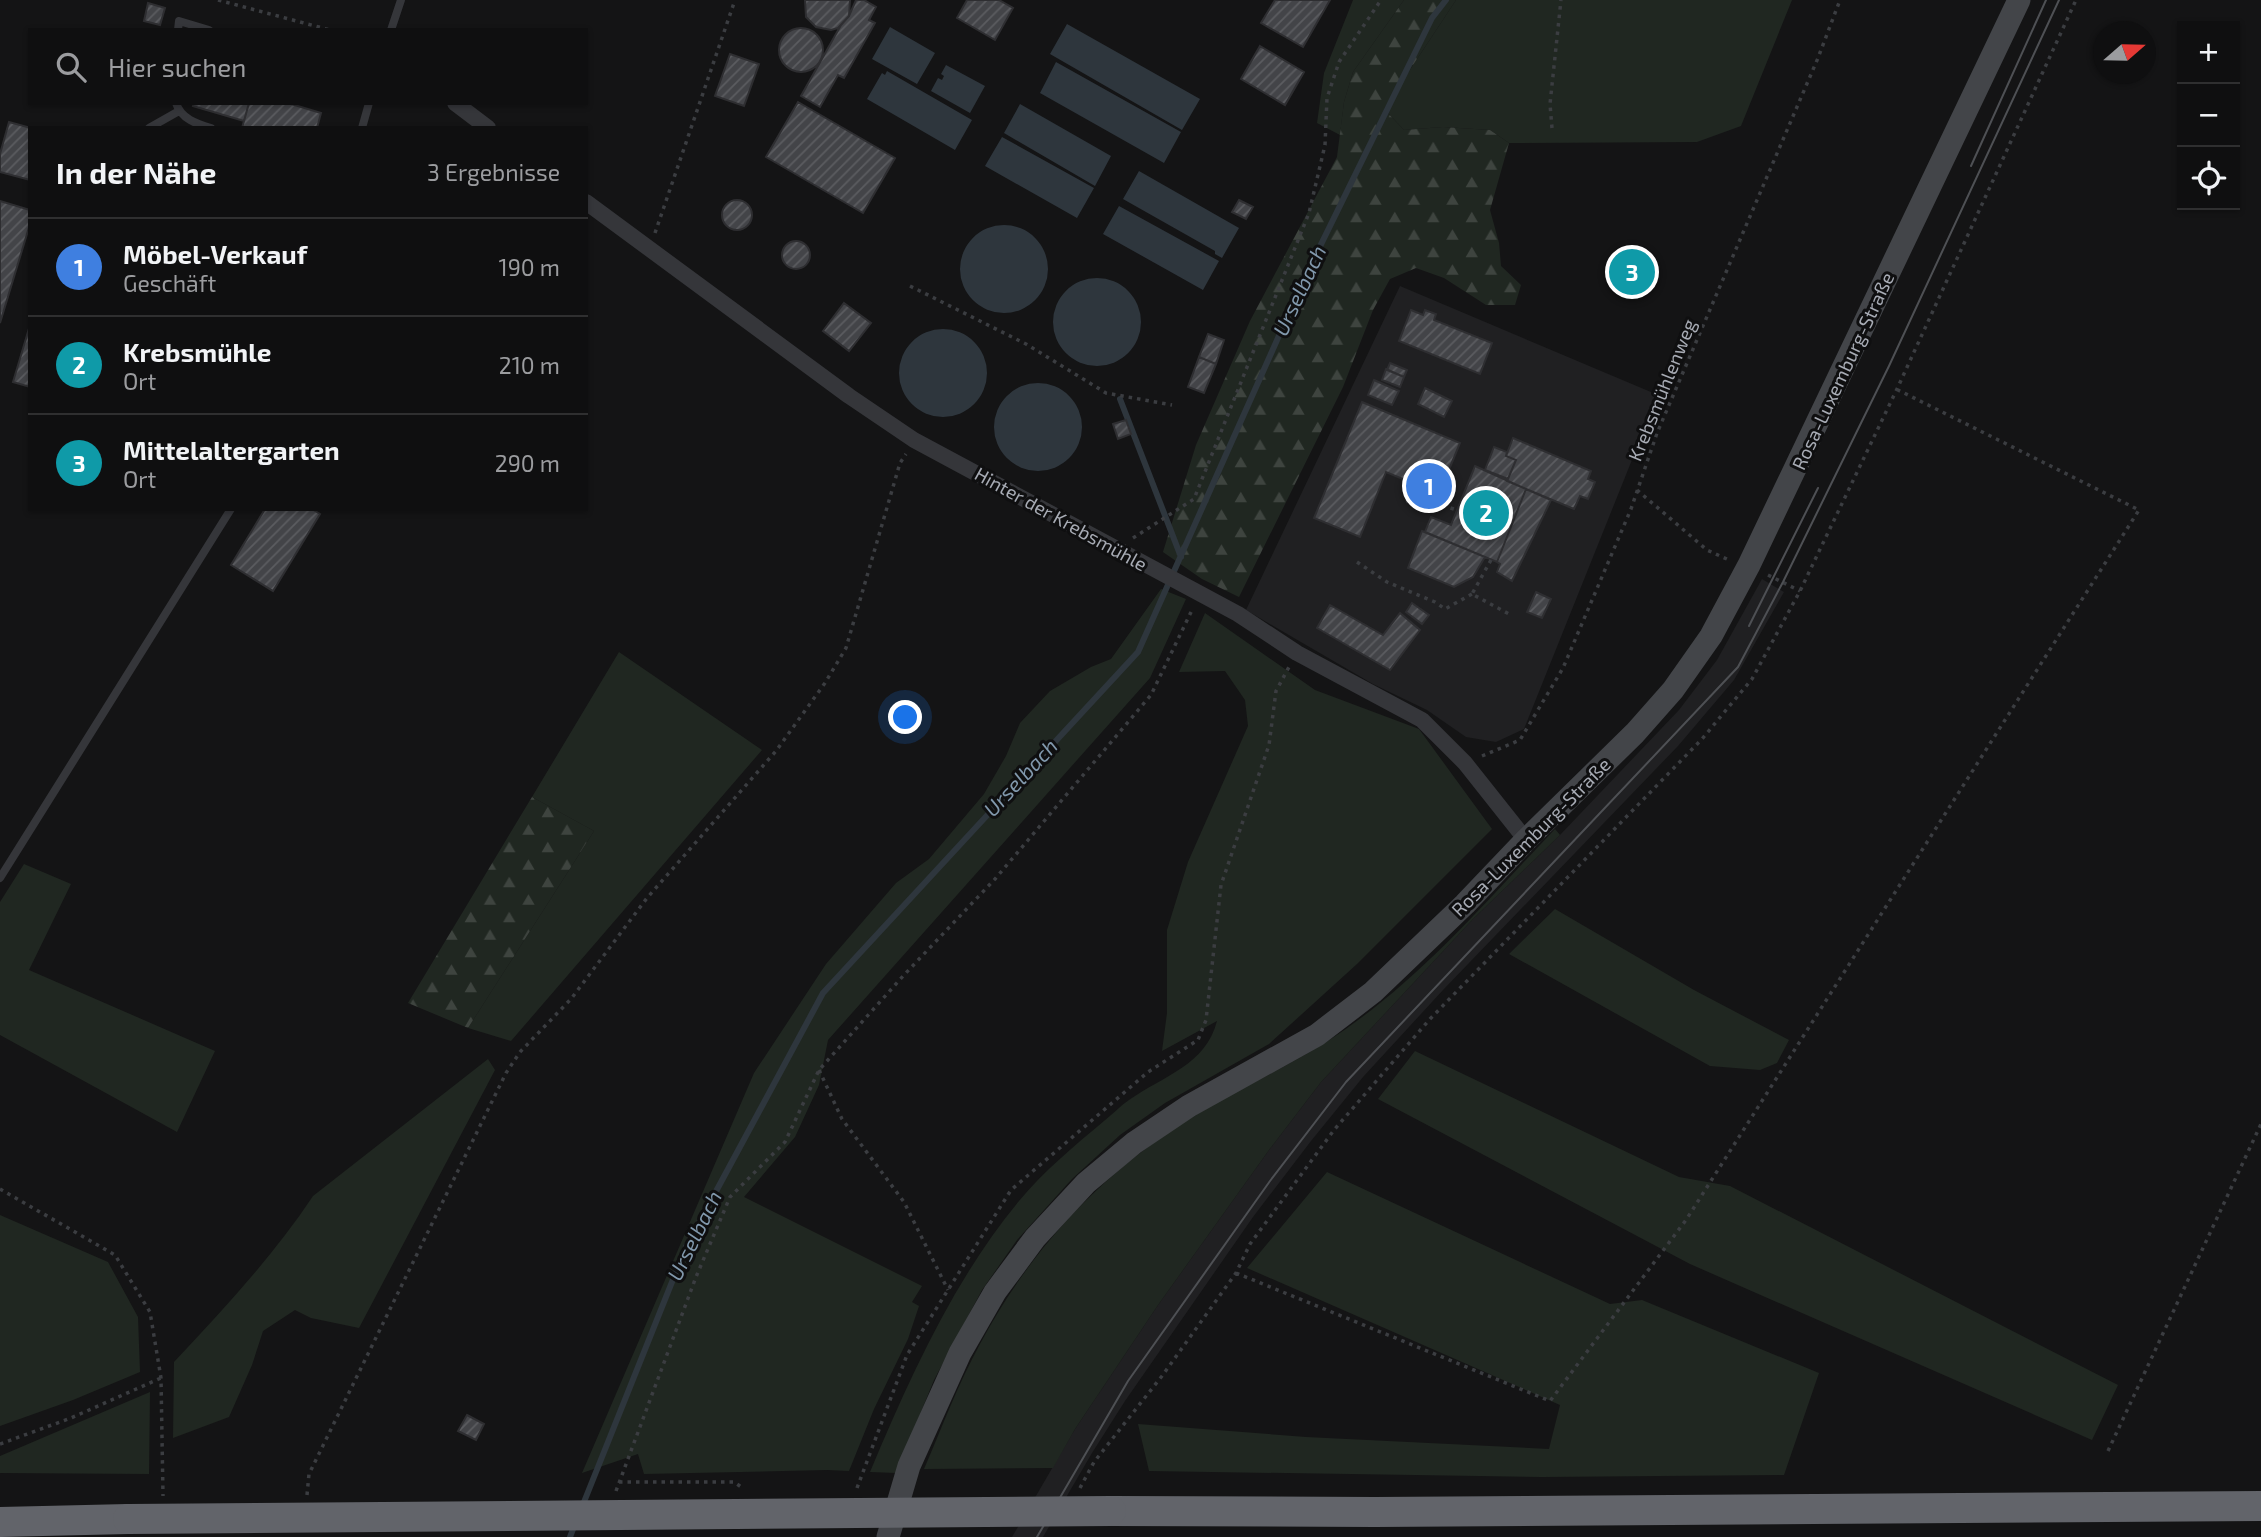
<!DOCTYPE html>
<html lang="de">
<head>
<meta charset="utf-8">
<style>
  :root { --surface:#0f0f10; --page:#181819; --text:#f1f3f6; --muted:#9b9c9f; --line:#2f2f30; --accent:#db2777 }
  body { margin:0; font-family:"Exo 2",sans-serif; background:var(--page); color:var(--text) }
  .controls { position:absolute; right:21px; top:21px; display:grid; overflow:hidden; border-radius:0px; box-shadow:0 2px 5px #0004 }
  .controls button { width:63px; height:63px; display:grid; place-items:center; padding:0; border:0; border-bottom:2px solid var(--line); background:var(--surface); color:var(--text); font:35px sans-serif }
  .compass { position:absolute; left:2093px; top:21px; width:63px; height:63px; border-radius:50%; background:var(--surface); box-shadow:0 2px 5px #0004; rotate:70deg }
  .you { position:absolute; left:906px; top:718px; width:24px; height:24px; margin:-18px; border:5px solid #fff; border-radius:50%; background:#1a73e8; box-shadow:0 0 0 10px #1a73e833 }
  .badge { display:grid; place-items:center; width:46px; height:46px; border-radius:50%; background:var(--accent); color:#fff; font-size:23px; font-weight:700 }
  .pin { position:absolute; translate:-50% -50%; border:4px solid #fff; box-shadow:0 2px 7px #0006 }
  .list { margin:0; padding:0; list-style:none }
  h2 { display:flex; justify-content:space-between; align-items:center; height:91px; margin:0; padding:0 28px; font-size:30px }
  h2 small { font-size:23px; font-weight:400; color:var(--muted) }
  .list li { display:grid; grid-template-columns:46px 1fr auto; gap:21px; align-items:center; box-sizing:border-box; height:98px; padding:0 28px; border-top:2px solid var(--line) }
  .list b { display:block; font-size:26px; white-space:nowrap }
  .list p { margin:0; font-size:23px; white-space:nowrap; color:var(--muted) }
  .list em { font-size:23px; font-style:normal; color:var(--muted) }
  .icon { flex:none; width:38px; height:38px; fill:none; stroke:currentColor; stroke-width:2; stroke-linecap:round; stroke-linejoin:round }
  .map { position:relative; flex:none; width:2261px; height:1537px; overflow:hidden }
  .search { position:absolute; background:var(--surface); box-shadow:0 2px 5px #0004; left:28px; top:28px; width:560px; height:77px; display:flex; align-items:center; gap:18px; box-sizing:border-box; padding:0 24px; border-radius:0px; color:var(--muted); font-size:26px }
  .panel { position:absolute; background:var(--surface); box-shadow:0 2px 5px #0004; left:28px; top:126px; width:560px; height:385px; border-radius:0px }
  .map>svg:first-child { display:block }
  .built { fill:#202022 }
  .grass { fill:#202721 }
  .forest { fill:url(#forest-firs) }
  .water { fill:#2e363d }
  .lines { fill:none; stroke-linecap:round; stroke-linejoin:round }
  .stream { stroke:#2e363d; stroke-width:6 }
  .building { fill:url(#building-hatch); stroke:#2e2e31; stroke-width:2 }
  .path { stroke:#3b3d41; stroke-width:3.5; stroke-dasharray:3.5 5; stroke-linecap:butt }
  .lane { stroke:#35363a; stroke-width:8 }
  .street { stroke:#35363a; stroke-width:16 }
  .secondary { stroke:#434549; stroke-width:23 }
  .highway { stroke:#62646a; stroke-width:30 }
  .tram { stroke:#4e5054; stroke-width:2 }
  .highway-bridge { stroke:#62646a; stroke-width:30 }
  .labels { text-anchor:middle; stroke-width:6; stroke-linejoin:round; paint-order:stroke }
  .street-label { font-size:19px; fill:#a7abb4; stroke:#0f0f10 }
  .water-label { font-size:21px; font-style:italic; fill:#8198ac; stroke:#0f0f10 }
</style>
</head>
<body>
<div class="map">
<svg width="2261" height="1537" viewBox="0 0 2261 1537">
  <defs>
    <pattern id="forest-firs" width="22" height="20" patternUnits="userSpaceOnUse" patternTransform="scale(1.75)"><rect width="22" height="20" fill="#202721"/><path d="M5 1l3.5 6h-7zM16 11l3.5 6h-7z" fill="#3e443f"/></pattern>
    <pattern id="building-hatch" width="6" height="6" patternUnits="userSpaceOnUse" patternTransform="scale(1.75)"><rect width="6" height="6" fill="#434448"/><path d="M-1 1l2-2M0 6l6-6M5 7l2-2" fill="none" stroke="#5b5c60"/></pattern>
  </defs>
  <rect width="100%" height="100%" fill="#141415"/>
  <path class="built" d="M1400,286L1658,395L1524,729L1496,742L1466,737L1427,710L1373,684L1246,610Z
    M1762,579L1784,592L1734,680L1678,746L1443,990L1363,1077L1311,1141L1253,1217L1125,1401L1092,1453L1043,1537H1012L1075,1429L1158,1305L1269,1150L1321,1082L1473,919L1560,835L1679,710L1717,660Z"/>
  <path class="grass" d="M1353,0H1404L1353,72L1344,102L1340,135L1317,123L1324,73Z
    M1456,0H1792L1741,126L1697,142L1509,143L1490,130L1443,127L1404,130L1384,109Z
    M1161,589L1186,599L1150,678L828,1040L819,1085L795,1137L744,1197L922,1286L912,1302L919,1306L908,1339L874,1409L849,1471L827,1470L644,1474L638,1454L582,1473L754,1073L826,964L896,883L929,859L984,794L1006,756L1020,723L1050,691L1091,667L1111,659Z
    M1205,613L1315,690L1419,729L1492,829L1357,964L1269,1044L1165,1103L1120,1135L1072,1179L1017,1240L982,1290L934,1380L896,1473L870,1472C910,1377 953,1281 1019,1201C1044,1171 1074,1146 1104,1121C1113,1114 1120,1106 1129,1100C1163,1076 1206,1065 1217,1021L1162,1051L1167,1013V930L1188,862L1248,726L1245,700L1225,671L1179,672Z
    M619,652L762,750L511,1041L468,1028L594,831L532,797Z
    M1555,829L1560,835L1473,919L1321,1082L1269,1150L1158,1305L1075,1429L1053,1468L924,1469C942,1427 958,1384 980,1344C1031,1248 1105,1169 1199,1113C1250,1082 1306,1059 1354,1023C1429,969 1491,896 1555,829Z
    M24,864L71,884L29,970L215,1051L177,1132L0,1035V902Z
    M1555,909L1694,990L1789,1040L1777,1063L1760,1070L1710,1066L1509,954Z
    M1415,1051L1679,1177L1730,1186L2118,1385L2092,1440L1690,1264L1378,1099Z
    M488,1059L495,1070L359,1328L311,1318L295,1310L263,1331L252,1365L229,1417L173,1438L174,1362C224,1309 273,1256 313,1196Z
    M1327,1172L1610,1304L1642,1300L1819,1373L1784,1475L1542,1477L1149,1471L1138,1424L1306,1437L1549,1449L1560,1405L1247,1268Z
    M0,1215L108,1262L138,1317L140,1372L73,1400L0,1426Z
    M150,1392L149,1474L0,1473V1456Z"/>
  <path class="forest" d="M1404,0H1456L1384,109L1404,130L1443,127L1490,130L1509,143L1490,210L1499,243L1501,266L1521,285L1515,305H1486L1444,278L1416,268L1390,279L1373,310L1343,387L1239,597L1202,579L1163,552L1196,445L1250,321L1337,157L1344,102L1353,72Z
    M532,797L594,831L468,1028L408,1003Z"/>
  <path class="water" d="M1067,24L1200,99L1182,130L1050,54Z
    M890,27L935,53L917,84L872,59Z
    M1056,62L1181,132L1164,163L1040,93Z
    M946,65L985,86L970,113L931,91L938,78L942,80L944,76L941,74Z
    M887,71L972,120L955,150L867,99L882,73L885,75Z
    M1020,104L1111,156L1095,186L1004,133Z
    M1002,137L1094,188L1077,218L985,166Z
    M1139,171L1239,228L1222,258L1215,254V251L1123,199Z
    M1119,206L1219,261L1203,290L1103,234Z
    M960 269a44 44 0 1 1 88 0a44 44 0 1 1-88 0Z
    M1053 322a44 44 0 1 1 88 0a44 44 0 1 1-88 0Z
    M899 373a44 44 0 1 1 88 0a44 44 0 1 1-88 0Z
    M994 427a44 44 0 1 1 88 0a44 44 0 1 1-88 0Z"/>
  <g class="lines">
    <path class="stream" d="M1120,399L1181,557
      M582,1507L686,1247L823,993L1138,652L1306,275L1432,18L1446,0
      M570,1537L575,1524"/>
  </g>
  <path class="building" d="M805,0H850L849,16L838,28L831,30L816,27L806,17Z
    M856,0H864L876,7L869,20L875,23L844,78L838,75L820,107L801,96L841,25L849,16Z
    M967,0H999L1013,8L995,40L957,18Z
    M1275,0H1330L1303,47L1261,23Z
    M148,3L165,8L160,25L144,21Z
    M779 50a22 22 0 1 1 44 0a22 22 0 1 1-44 0Z
    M1260,46L1304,72L1285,105L1241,79Z
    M730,54L759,64L744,106L715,96Z
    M798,102L895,158L863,213L766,157Z
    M194,103H249L244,121L193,106Z
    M249,103H288L321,113L317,128H242Z
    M9,122L31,128L30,180L0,172V154Z
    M1239,200L1253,207L1246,219L1232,212Z
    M722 215a15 15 0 1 1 30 0a15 15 0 1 1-30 0Z
    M0,201L30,210V224L0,323Z
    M782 255a14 14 0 1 1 28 0a14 14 0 1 1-28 0Z
    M844,303L871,323L849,351L823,331Z
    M1411,310L1423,315L1425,310L1436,314L1434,320L1492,343L1480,374L1399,341Z
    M30,325V387L13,382Z
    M1208,334L1224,340L1216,364L1199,357Z
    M1199,357L1216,364L1204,393L1188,387Z
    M1390,363L1407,370L1404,377L1387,370Z
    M1386,369L1404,377L1400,387L1382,380Z
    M1374,380L1399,391L1392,405L1368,395Z
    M1425,388L1452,401L1444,417L1418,404Z
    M1362,402L1460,443L1439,494L1386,472L1360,537L1314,518Z
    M1126,420L1131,434L1118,439L1113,424Z
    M1513,438L1591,471L1588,479L1595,482L1588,499L1580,496L1574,509L1507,481L1516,460L1506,456Z
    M1494,447L1507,452L1506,456L1516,460L1508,479L1485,470Z
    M1475,466L1526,489L1497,562L1425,532L1431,517L1451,525Z
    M1526,489L1551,500L1512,581L1497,572L1500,564L1497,562Z
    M265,509H312L320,514L273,591L231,565Z
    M1422,531L1485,557L1473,577L1454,587L1408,568Z
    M1536,592L1551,599L1542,618L1527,612Z
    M1412,603L1429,615L1422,624L1406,612Z
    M1330,605L1383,635L1400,613L1420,630L1390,670L1317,628Z
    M467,1415L484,1424L476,1440L458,1431Z"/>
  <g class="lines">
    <path class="path" d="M218,0L330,30
      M1552,128L1550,104L1561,0
      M655,233L735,0
      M910,286L1026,344L1106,393L1172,405
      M1637,490L1707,550L1729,560
      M1406,502L1429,492L1433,494L1429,505L1433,506L1436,498L1443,500L1441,505L1457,510
      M1133,538L1194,499L1309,213L1325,145L1327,98L1339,62L1381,0
      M1491,560L1472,594L1509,614
      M1357,562L1387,582L1435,602L1445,609L1472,594
      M1768,575L1800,591
      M1482,756L1520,740L1563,668L1631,509L1657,433L1818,58L1840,0
      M819,1070L842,1119L904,1202L948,1290
      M0,1189L115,1255L150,1312L161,1378L163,1496
      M1236,1273L1550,1401L1686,1220L2139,510L1898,390
      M0,1444L71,1418L161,1378
      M2108,1451L2261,1124
      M619,1482H734L744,1489
      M857,1488L907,1355L1011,1190L1148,1072L1198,1040L1206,1020L1221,885L1269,745L1276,691L1289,667
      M1080,1488L1094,1462L1162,1376L1236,1273L1250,1244L1334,1130L1430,1019L1702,739L1752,679L1800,591L1897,389L2076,0
      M616,1491L696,1277L730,1197L785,1142L819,1070L904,975L995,879L1151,695L1193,608
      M307,1495L309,1474L506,1073L520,1052L571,999L647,898L776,751L825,683L846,648L900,463L906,454"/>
    <path class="lane" d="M178,30L179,21L209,30
      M391,30L401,0
      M176,103C181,119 197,124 211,128
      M149,128L179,111
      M362,128L369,103
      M0,878L231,509"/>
    <path class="street" d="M455,103L488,128
      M586,202L849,396L914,440L1238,614L1297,653L1422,720L1465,763L1526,840"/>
    <path class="secondary" d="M888,1537L909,1466L960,1353L995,1292L1035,1238L1086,1183L1134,1143L1189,1106L1317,1035L1373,992L1465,904L1526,840L1635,733L1673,690L1711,636L1749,565L2019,0"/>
    <path class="highway" d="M1111,1511L1375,1512L2261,1506
      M0,1522L128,1519"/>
    <path class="tram" d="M1971,166L2046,0
      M1749,626L1818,488
      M1037,1537L1128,1381L1270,1181L1346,1082L1738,667L1783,582L1889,366L2059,0"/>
    <path class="highway-bridge" d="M128,1519L1111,1511"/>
  </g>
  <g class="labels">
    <g class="street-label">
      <text transform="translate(1843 371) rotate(-65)" y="7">Rosa-Luxemburg-Straße</text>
      <text transform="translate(1662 390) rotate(-68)" y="7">Krebsmühlenweg</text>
      <text transform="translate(1061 519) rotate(29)" y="7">Hinter der Krebsmühle</text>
      <text transform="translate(1531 837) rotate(-45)" y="7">Rosa-Luxemburg-Straße</text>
    </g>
    <g class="water-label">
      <text transform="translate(1300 291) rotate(-65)" y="7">Urselbach</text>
      <text transform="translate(1021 778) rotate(-47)" y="7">Urselbach</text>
      <text transform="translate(695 1236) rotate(-64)" y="7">Urselbach</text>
    </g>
  </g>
</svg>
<div class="controls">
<button>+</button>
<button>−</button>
<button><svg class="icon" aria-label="locate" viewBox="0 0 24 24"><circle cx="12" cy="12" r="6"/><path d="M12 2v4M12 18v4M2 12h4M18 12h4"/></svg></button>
</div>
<svg class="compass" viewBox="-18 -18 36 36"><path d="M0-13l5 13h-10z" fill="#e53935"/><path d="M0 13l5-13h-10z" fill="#9b9c9f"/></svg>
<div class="you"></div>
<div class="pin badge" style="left:1429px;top:486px;background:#3f7fe0">1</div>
<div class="pin badge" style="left:1486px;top:513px;background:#0f9aa8">2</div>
<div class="pin badge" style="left:1632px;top:272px;background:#0f9aa8">3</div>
<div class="search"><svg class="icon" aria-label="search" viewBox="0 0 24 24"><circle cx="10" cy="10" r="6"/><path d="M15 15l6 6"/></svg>Hier suchen</div>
<section class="panel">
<h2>In der Nähe<small>3 Ergebnisse</small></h2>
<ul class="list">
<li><span class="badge" style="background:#3f7fe0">1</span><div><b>Möbel-Verkauf</b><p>Geschäft</p></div><em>190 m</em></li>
<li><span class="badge" style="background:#0f9aa8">2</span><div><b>Krebsmühle</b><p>Ort</p></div><em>210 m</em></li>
<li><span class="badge" style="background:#0f9aa8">3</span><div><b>Mittelaltergarten</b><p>Ort</p></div><em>290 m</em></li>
</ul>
</section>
</div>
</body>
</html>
